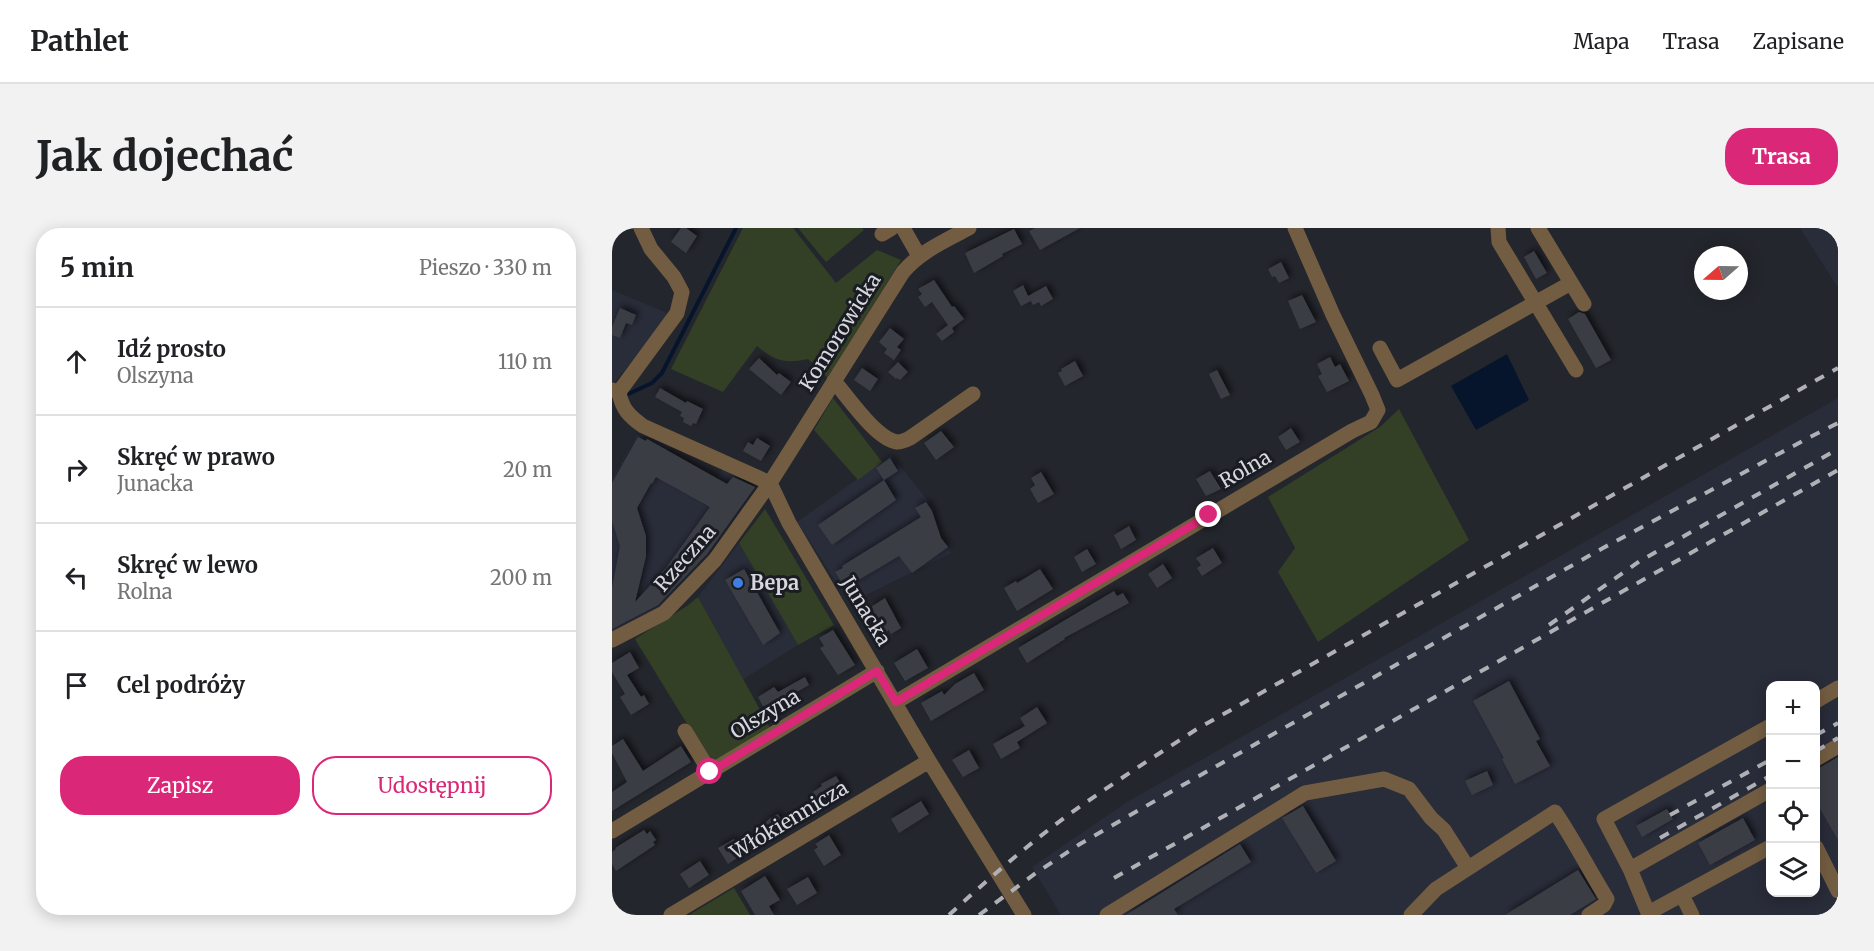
<!DOCTYPE html>
<html lang="pl">
<head>
<meta charset="utf-8">
<style>
  :root { --surface:#fff; --page:#f2f2f2; --text:#202124; --muted:#757577; --line:#e0e0e0; --accent:#db2777 }
  body { margin:0; font-family:Merriweather,serif; background:var(--page); color:var(--text) }
  .controls { position:absolute; right:18px; bottom:18px; display:grid; overflow:hidden; border-radius:12px; box-shadow:0 3px 15px #0003 }
  .controls button { width:54px; height:54px; display:grid; place-items:center; padding:0; border:0; border-bottom:2px solid var(--line); background:var(--surface); color:var(--text); font:30px sans-serif }
  .compass { position:absolute; left:1082px; top:18px; width:54px; height:54px; border-radius:50%; background:var(--surface); box-shadow:0 3px 15px #0003; rotate:250deg }
  .stop { position:absolute; width:18px; height:18px; margin:-14px; border:4px solid #db2777; border-radius:50%; background:#fff }
  .stop.end { background:#db2777; border-color:#fff; box-shadow:0 2px 6px #0008 }
  .list { margin:0; padding:0; list-style:none }
  h2 { display:flex; justify-content:space-between; align-items:center; height:78px; margin:0; padding:0 24px; font-size:26px }
  h2 small { font-size:20px; font-weight:400; color:var(--muted) }
  .list li { display:grid; grid-template-columns:39px 1fr auto; gap:18px; align-items:center; box-sizing:border-box; height:108px; padding:0 24px; border-top:2px solid var(--line) }
  .list b { display:block; font-size:22px; white-space:nowrap }
  .list p { margin:0; font-size:20px; white-space:nowrap; color:var(--muted) }
  .list em { font-size:20px; font-style:normal; color:var(--muted) }
  .actions { display:flex; gap:12px; padding:18px 24px }
  .actions a { flex:1; padding:14px 0; border:2px solid var(--accent); border-radius:24px; text-align:center; font-size:21px; color:var(--accent) }
  .actions .main { background:var(--accent); color:#fff }
  .icon { flex:none; width:33px; height:33px; fill:none; stroke:currentColor; stroke-width:2; stroke-linecap:round; stroke-linejoin:round }
  .map { position:relative; flex:none; width:1226px; height:687px; overflow:hidden; border-radius:24px }
  header { display:flex; align-items:center; gap:36px; box-sizing:border-box; height:84px; padding:0 30px; background:var(--surface); border-bottom:2px solid var(--line) }
  header strong { font-size:28px }
  nav { display:flex; gap:33px; margin-inline-start:auto; font-size:21px }
  .intro { display:flex; align-items:center; justify-content:space-between; box-sizing:border-box; height:144px; padding:0 36px }
  h1 { margin:0; font-size:42px }
  .button { padding:15px 27px; border-radius:24px; background:var(--accent); color:#fff; font-size:21px; font-weight:700 }
  main { display:flex; gap:36px; padding:0 36px }
  aside { flex:1; background:var(--surface); border-radius:24px; box-shadow:0 3px 15px #0003 }
  .map>svg:first-child { display:block }
  .built { fill:#292c39; fill-rule:evenodd }
  .green { fill:#334025 }
  .water { fill:#06152c }
  .lines { fill:none; stroke-linecap:round; stroke-linejoin:round }
  .stream { stroke:#06152c; stroke-width:4 }
  .building { fill:#3b3d45; fill-rule:evenodd; filter:url(#shadow) }
  .minor { stroke:#735d42; stroke-width:15 }
  .rail { stroke:#afb1b6; stroke-width:4; stroke-dasharray:10 10; stroke-linecap:butt }
  .route { stroke:#db2777; stroke-width:8 }
  .shop-dot { fill:#3f7fe0; stroke:#1a1c23; stroke-width:2 }
  .labels { text-anchor:middle; stroke-width:6; stroke-linejoin:round; paint-order:stroke }
  .street-label { font-size:20px; fill:#d7d8dd; stroke:#1a1c23 }
  .poi-label { font-size:20px; font-weight:bold; fill:#d7d8dd; stroke:#1a1c23; text-anchor:start }
</style>
</head>
<body>
<header>
<strong>Pathlet</strong>
<nav><a>Mapa</a><a>Trasa</a><a>Zapisane</a></nav>
</header>
<div class="intro"><h1>Jak dojechać</h1><a class="button">Trasa</a></div>
<main>
<aside>
<h2>5 min<small>Pieszo · 330 m</small></h2>
<ul class="list">
<li><svg class="icon" aria-label="ahead" viewBox="0 0 24 24"><path d="M12 20V5M6 11l6-6 6 6"/></svg><div><b>Idź prosto</b><p>Olszyna</p></div><em>110 m</em></li>
<li><svg class="icon" aria-label="right" viewBox="0 0 24 24"><path d="M7 20v-9h11M14 6l5 5-5 5"/></svg><div><b>Skręć w prawo</b><p>Junacka</p></div><em>20 m</em></li>
<li><svg class="icon" aria-label="left" viewBox="0 0 24 24"><path d="M17 20v-9H6M10 6l-5 5 5 5"/></svg><div><b>Skręć w lewo</b><p>Rolna</p></div><em>200 m</em></li>
<li><svg class="icon" aria-label="arrive" viewBox="0 0 24 24"><path d="M6 21V4h12l-3 4 3 4H6"/></svg><div><b>Cel podróży</b></div></li>
</ul>
<div class="actions"><a class="main">Zapisz</a><a>Udostępnij</a></div>
</aside>
<div class="map">
<svg width="1226" height="687" viewBox="0 0 1226 687">
  <defs>
    <filter id="shadow"><feDropShadow dx="3" dy="-3" stdDeviation="3" flood-color="#0009"/></filter>
  </defs>
  <rect width="100%" height="100%" fill="#24262d"/>
  <path class="built" d="M1188,0H1226V60Z
    M0,62L55,85L50,99L0,157Z
    M1226,170V687H449L420,639L515,574ZM1158,458H1204V664H1158Z
    M34,206L60,217L58,224L105,251L111,239L145,261L103,321L48,380L0,405V249L24,207Z
    M279,227L323,281L315,288L339,325L238,375L185,294Z
    M127,315L186,417L130,452L86,369Z"/>
  <path class="green" d="M131,0H181L224,55L265,22L289,32L216,150L196,131C172,136 163,133 145,118L111,164L59,141Z
    M186,0H250L252,2L214,34Z
    M221,170L270,234L246,252L202,202Z
    M787,181L857,312L706,414L666,344L683,320L656,269L768,199Z
    M153,281L222,397L186,417L127,315Z
    M86,369L158,500L99,535L23,411L75,378Z
    M122,660L138,687H77Z"/>
  <path class="water" d="M895,126L917,172L864,202L839,158Z"/>
  <g class="lines">
    <path class="stream" d="M14,167L40,155L50,145L124,0"/>
  </g>
  <path class="building" d="M69,0H74L85,8L74,25L59,14Z
    M423,0H468L428,22L417,3Z
    M402,1L410,16L390,26L391,28L362,45L353,25Z
    M922,23L935,45L924,51L912,29Z
    M669,34L677,50L667,55L663,48L660,49L656,41Z
    M322,52L340,79L342,78L352,91L340,100L342,104L330,113L324,106L336,97L320,74L313,79L306,69L310,66L306,61Z
    M411,57L416,68L434,58L441,71L429,78L427,74L421,77L417,70L419,73L409,78L401,63Z
    M690,67L704,94L688,101L676,73Z
    M8,80L24,87L20,97L14,95L8,110L0,107V99Z
    M967,84L973,86L999,132L984,140L956,91Z
    M278,100L292,111L285,119L289,122L282,132L272,125L275,121L267,114Z
    M718,129L723,139L728,136L737,153L715,164L706,148L710,146L705,136Z
    M147,130L165,147L167,145L179,154L169,167L137,141Z
    M463,133L471,148L453,158L446,145L450,143L449,141Z
    M286,134L296,144L288,152L285,150L284,151L276,144Z
    M250,140L266,151L258,163L242,152Z
    M605,142L618,167L609,171L597,146Z
    M48,160L74,175L75,173L91,181L84,196L81,195L79,198L71,194L72,190L68,188L70,184L43,169Z
    M679,200L688,214L674,222L666,209Z
    M329,203L342,219L324,232L312,215Z
    M26,209L34,213L35,211L115,256L121,249L143,259L95,326L46,377L0,401V360L8,318L0,293V255ZM44,249L98,279L54,340L23,374L34,328V308L25,280L39,255L40,256Z
    M145,210L158,218L149,233L131,223L136,214L141,217Z
    M278,230L286,243L272,252L284,272L220,317L206,297L272,252L264,240Z
    M598,243L609,261L594,268L584,251Z
    M429,244L442,266L426,275L418,261L423,257L419,250Z
    M314,274L320,283L329,310L336,319L300,345L287,328L233,360L223,344L231,340L230,338L309,289L303,280Z
    M517,298L524,312L509,321L502,307Z
    M601,320L610,335L590,348L585,340L589,337L584,330Z
    M475,321L484,336L470,344L462,329Z
    M551,336L560,350L545,360L536,346Z
    M132,341L168,405L151,417L113,352Z
    M428,341L441,361L405,383L392,360L404,353L405,355Z
    M502,363L505,368L511,365L517,375L452,410L453,411L415,435L406,420Z
    M273,370L289,400L279,406L277,402L274,404L259,379Z
    M221,402L243,437L226,447L208,420L212,418L207,410Z
    M305,421L316,440L293,453L282,435Z
    M18,424L27,440L15,447L29,469L32,467L37,476L19,487L8,469L13,466L0,444V435Z
    M362,445L372,462L319,493L309,475L330,463L332,467L343,456Z
    M193,449L197,457L171,472L174,478L157,489L146,469L162,459L166,464Z
    M897,453L928,511L924,513L938,538L903,556L890,531L892,530L861,473Z
    M425,479L435,495L405,514L408,520L389,531L381,516L413,498L408,490Z
    M11,511L31,543L69,518L79,534L0,583V564L15,554L0,525V518Z
    M357,522L367,540L351,549L340,532Z
    M1226,529V612L1203,572V541L1209,539Z
    M875,543L881,557L860,567L853,553Z
    M224,548L235,565L211,579L201,564L210,558L209,556Z
    M309,573L317,586L287,605L279,591Z
    M691,578L724,633L704,645L670,590Z
    M1055,581L1061,591L1030,609L1024,598Z
    M166,586L175,601L154,613L147,601L158,590Z
    M1131,590L1143,612L1098,637L1086,615Z
    M32,602L35,606L38,603L44,612L41,614L43,617L4,643L0,636V624L4,621L3,620Z
    M217,607L229,627L212,638L202,622L206,619L203,616Z
    M122,611L131,626L116,636L106,620Z
    M628,616L639,634L562,681L566,687H514Z
    M88,633L97,647L77,660L68,646Z
    M966,642L984,671L958,687H893Z
    M153,648L168,672L157,678L162,687H143L129,663Z
    M196,649L205,665L185,677L175,661Z"/>
  <g class="lines">
    <path class="minor" d="M291,0L307,28
      M886,0L887,14L964,142
      M926,0L972,76
      M270,6L280,0
      M768,120L785,152L959,55
      M222,153C236,169 264,211 285,214C289,214 294,212 298,210L361,166
      M0,162L7,164C10,181 17,188 31,198L158,255L177,295L317,533L412,687
      M7,164L65,85L70,64L62,49L39,21L29,0
      M0,412L52,385L103,332L158,255L291,44C309,23 333,13 357,0
      M1204,473L1226,460
      M284,474L740,203L759,194L766,182L760,167L721,87L683,0
      M73,503L98,544
      M1204,531L1226,518
      M0,603L265,443
      M1204,619L1226,663
      M1018,641L1158,562
      M1070,667L1080,687
      M1036,685L1158,619
      M59,687L317,533
      M495,687L693,565L772,551L797,561L819,590L832,602L856,640
      M799,687L824,661L943,584C962,612 977,642 995,671L992,677L977,687
      M1037,687L1018,641L992,591L1158,498"/>
    <path class="rail" d="M937,397L1028,333L1226,221
      M1204,507L1226,495
      M1204,523L1226,510
      M1058,587L1158,532
      M1048,610L1158,548
      M502,650L1226,242
      M337,687C374,653 412,620 452,590C495,559 540,530 585,501L1226,140
      M367,687L424,645L468,616L548,570L991,320L1198,209L1226,195"/>
  </g>
  <g class="lines">
    <path class="route" d="M98,544L265,443L284,474L597,287"/>
  </g>
  <circle class="shop-dot" cx="126" cy="355" r="6"/>
  <g class="labels">
    <g class="street-label">
      <text transform="translate(228 104) rotate(-58)" y="7">Komorowicka</text>
      <text transform="translate(633 241) rotate(-30)" y="7">Rolna</text>
      <text transform="translate(73 330) rotate(-49)" y="7">Rzeczna</text>
      <text transform="translate(254 383) rotate(59)" y="7">Junacka</text>
      <text transform="translate(153 486) rotate(-31)" y="7">Olszyna</text>
      <text transform="translate(177 592) rotate(-31)" y="7">Włókiennicza</text>
    </g>
    <g class="poi-label">
      <text x="138" y="362">Bepa</text>
    </g>
  </g>
</svg>
<div class="controls">
<button>+</button>
<button>−</button>
<button><svg class="icon" aria-label="locate" viewBox="0 0 24 24"><circle cx="12" cy="12" r="6"/><path d="M12 2v4M12 18v4M2 12h4M18 12h4"/></svg></button>
<button><svg class="icon" aria-label="layers" viewBox="0 0 24 24"><path d="M12 4l9 5-9 5-9-5zM3 14l9 5 9-5"/></svg></button>
</div>
<svg class="compass" viewBox="-18 -18 36 36"><path d="M0-13l5 13h-10z" fill="#e53935"/><path d="M0 13l5-13h-10z" fill="#757577"/></svg>
<div class="stop" style="left:98px;top:544px"></div>
<div class="stop end" style="left:597px;top:287px"></div>
</div>
</main>
</body>
</html>
